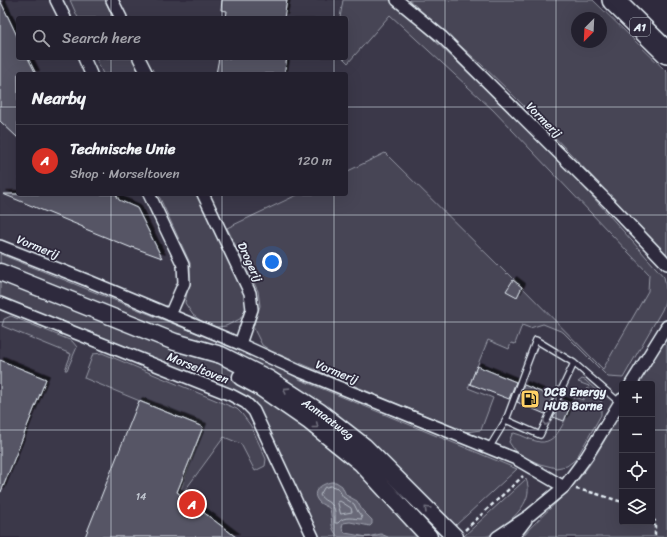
<!DOCTYPE html>
<html lang="en">
<head>
<meta charset="utf-8">
<style>
  :root { --surface:#23202e; --page:#2f2d3a; --text:#f1f3f6; --muted:#a3a3aa; --line:#403e4a; --accent:#d93025 }
  body { margin:0; font-family:Sriracha,sans-serif; background:var(--page); color:var(--text) }
  .controls { position:absolute; right:12px; bottom:12px; display:grid; overflow:hidden; border-radius:4px; box-shadow:0 4px 16px #0002 }
  .controls button { width:36px; height:36px; display:grid; place-items:center; padding:0; border:0; border-bottom:1px solid var(--line); background:var(--surface); color:var(--text); font:20px sans-serif }
  .compass { position:absolute; left:571px; top:12px; width:36px; height:36px; border-radius:50%; background:var(--surface); box-shadow:0 4px 16px #0002; rotate:204deg }
  .you { position:absolute; left:272px; top:262px; width:14px; height:14px; margin:-10px; border:3px solid #fff; border-radius:50%; background:#1a73e8; box-shadow:0 0 0 6px #1a73e833 }
  .badge { display:grid; place-items:center; width:26px; height:26px; border-radius:50%; background:var(--accent); color:#fff; font-size:13px; font-weight:700 }
  .pin { position:absolute; translate:-50% -50%; border:2px solid #fff; box-shadow:0 1px 4px #0006 }
  .list { margin:0; padding:0; list-style:none }
  h2 { display:flex; justify-content:space-between; align-items:center; height:52px; margin:0; padding:0 16px; font-size:17px }
  h2 small { font-size:13px; font-weight:400; color:var(--muted) }
  .list li { display:grid; grid-template-columns:26px 1fr auto; gap:12px; align-items:center; box-sizing:border-box; height:72px; padding:0 16px; border-top:1px solid var(--line) }
  .list b { display:block; font-size:15px; white-space:nowrap }
  .list p { margin:0; font-size:13px; white-space:nowrap; color:var(--muted) }
  .list em { font-size:13px; font-style:normal; color:var(--muted) }
  .icon { flex:none; width:22px; height:22px; fill:none; stroke:currentColor; stroke-width:2; stroke-linecap:round; stroke-linejoin:round }
  .map { position:relative; flex:none; width:667px; height:537px; overflow:hidden }
  .search { position:absolute; background:var(--surface); box-shadow:0 4px 16px #0002; left:16px; top:16px; width:332px; height:44px; display:flex; align-items:center; gap:10px; box-sizing:border-box; padding:0 14px; border-radius:4px; color:var(--muted); font-size:15px }
  .panel { position:absolute; background:var(--surface); box-shadow:0 4px 16px #0002; left:16px; top:72px; width:332px; height:124px; border-radius:4px }
  .map>svg:first-child { display:block }
  .built { fill:#3b3749; fill-rule:evenodd }
  .green { fill:#464455; stroke:#979aa6; fill-rule:evenodd }
  .water { fill:#696978; stroke:#9c9fab }
  .lines { fill:none; stroke-linecap:round; stroke-linejoin:round }
  .shore { stroke:#b5bbc5; stroke-width:1 }
  .building { fill:#575565; stroke:#e8f1f8; filter:url(#shadow) }
  .service-casing { stroke:#e8f1f8; stroke-width:8 }
  .minor-casing { stroke:#e8f1f8; stroke-width:14 }
  .secondary-casing { stroke:#e8f1f8; stroke-width:19 }
  .motorway-casing { stroke:#e8f1f8; stroke-width:24 }
  .path { stroke:#e8f1f8; stroke-width:2.5; stroke-dasharray:4 3; stroke-linecap:butt }
  .service { stroke:#2f2a3d; stroke-width:5.5 }
  .minor { stroke:#2f2a3d; stroke-width:11 }
  .secondary { stroke:#2f2a3d; stroke-width:16 }
  .motorway { stroke:#2f2a3d; stroke-width:21 }
  .oneway { stroke:#70707e }
  .grid { fill:none; stroke:#e8f1f8; stroke-width:1; stroke-opacity:0.55 }
  .labels { text-anchor:middle; stroke-width:3.5; stroke-linejoin:round; paint-order:stroke }
  .number-label { font-size:10px; fill:#c4cad3 }
  .shield { fill:#2f2a3d; stroke:#b0b5c0; stroke-width:1 }
  .shield-label { font-size:11px; font-weight:bold; fill:#e8f1f8 }
  .street-label { font-size:12px; fill:#e8f1f8; stroke:#2f2a3d }
  .poi-label { font-size:12px; font-weight:bold; fill:#e8f1f8; stroke:#2f2a3d; text-anchor:start }
</style>
</head>
<body>
<div class="map">
<svg width="667" height="537" viewBox="0 0 667 537">
  <defs>
    <filter id="shadow"><feDropShadow dx="3.5" dy="-3.5" stdDeviation="0" flood-color="#0009"/></filter>
  </defs>
  <rect width="100%" height="100%" fill="#2f2a3d"/>
  <filter id="ink" filterUnits="userSpaceOnUse"><feTurbulence type="fractalNoise" baseFrequency=".025" numOctaves="2"/><feDisplacementMap in="SourceGraphic" scale="8" xChannelSelector="R" yChannelSelector="G"/><feConvolveMatrix kernelMatrix="1 2 1 2 8 2 1 2 1" color-interpolation-filters="sRGB"/></filter>
  <g filter="url(#ink)">
    <path class="built" d="M0,0H409L481,64L555,137L591,174L667,259V332L637,384H622V409L583,473L565,495L535,521L522,537H0ZM18,18H346V58H18ZM18,74H346V194H18Z"/>
    <path class="green" d="M70,0H105L113,18H78Z
      M343,0H390L409,16L525,127L576,178L664,277C667,290 667,298 662,310L623,378L608,377L563,332L543,324L530,328L522,325L515,344L511,343L509,349L488,340L468,388L493,398L481,430L465,432L271,351L262,345L253,327L260,306L258,291L227,228L299,194H346V172L385,153L507,274L508,273L603,369L648,291L649,274L493,110L390,15L348,63L343,58H346V18H340Z
      M409,0H593L667,72V259C608,192 547,127 482,65C458,43 433,22 409,0ZM577,18H601V42H577Z
      M96,58H132L140,74H103Z
      M158,194H197L247,298L245,311L240,319L226,326L217,327L204,323L193,315L185,303L190,276V263Z
      M0,254L268,362L301,380L517,469L443,537H319L260,411L255,402L249,397L0,297Z
      M11,316L72,341L77,347L67,370H65L71,354L2,326L4,319Z
      M667,332V537H522C541,515 564,498 582,475C597,456 610,430 622,409V522H652V384H637Z
      M102,353L237,409L242,414L251,426L266,459L265,466L255,471L241,444L224,437L183,493L180,492L203,427L84,378L93,354Z
      M582,379L585,380L601,395V415L576,459L567,466L556,468L540,464L517,454L509,442L512,434L514,433C523,435 531,441 540,442C560,444 568,411 574,397L583,400L589,386L578,382Z
      M526,479C535,500 514,518 499,529C495,531 492,535 488,536C483,537 470,537 464,536Z"/>
    <path class="water" d="M331,482H336L342,486L346,495L357,501L362,510L372,520V524L370,526L350,522L343,523L342,528L345,533L367,537L381,534L388,537H338C329,526 333,521 330,509C327,506 322,505 319,502C309,491 322,484 331,482Z"/>
    <g class="lines">
      <path class="shore" d="M331,486L338,488L343,497L354,504L358,512L362,517V519C354,519 344,515 338,523H335C335,518 336,511 333,506C329,501 323,501 320,495L324,488Z
        M338,502L340,501L351,508L352,512L341,514Z"/>
    </g>
    <path class="building" d="M0,0L18,38V58H28L36,74H18V138L0,121Z
      M222,0H287L284,18H226L227,11L221,10Z
      M219,58H287L284,74H216Z
      M3,194H116L119,200L137,208L162,258L132,247V248L83,228V227Z
      M513,280L522,287L517,297L506,291Z
      M0,360L46,379L1,492H0Z
      M477,366L516,382L509,399L470,384Z
      M524,385L553,397L545,414L517,402Z
      M561,400L571,404L564,421L553,417Z
      M139,401L203,427L177,492L236,537H85Z"/>
    <g class="lines">
      <g class="service-casing">
        <path id="service" d="M506,420L540,435L574,363
          M489,448L506,420L536,340L574,363L620,403"/>
      </g>
      <g class="minor-casing">
        <path id="minor" d="M56,0L65,18
          M112,0L121,18
          M397,0L442,37L609,203L667,264
          M84,58L91,74
          M139,58L147,74
          M149,194L183,265L184,283L170,315
          M203,194L250,293L252,309L240,344
          M0,246L89,281L240,344L299,371L516,459L564,487
          M0,303L231,395L246,403L254,411L313,537
          M631,384L667,326
          M497,537L530,515L564,487L587,456L622,399
          M513,537L526,520"/>
      </g>
      <g class="secondary-casing">
        <g id="secondary">
          <path id="s1" d="M0,272L175,342L221,355L269,379L320,412L364,446L455,537"/>
          <path d="M241,377L258,386L310,422L361,463L429,537"/>
        </g>
      </g>
      <g class="motorway-casing">
        <path id="motorway" d="M613,0L667,53"/>
      </g>
      <path class="path" d="M576,489L594,493L622,502
        M652,519L655,521V537
        M465,530L523,476"/>
      <use href="#service" class="service"/>
      <use href="#minor" class="minor"/>
      <use href="#secondary" class="secondary"/>
      <use href="#motorway" class="motorway"/>
    </g>
    <defs><path id="oneway-chevron" d="M-2-3.5L2.5 0L-2 3.5" fill="none" stroke-width="1.6" stroke-linecap="round" stroke-linejoin="round"/></defs>
    <g class="oneway">
      <use href="#oneway-chevron" transform="translate(557 352) rotate(-149)"/>
      <use href="#oneway-chevron" transform="translate(286 390) rotate(-147)"/>
      <use href="#oneway-chevron" transform="translate(546 423) rotate(116)"/>
      <use href="#oneway-chevron" transform="translate(316 426) rotate(39)"/>
      <use href="#oneway-chevron" transform="translate(427 509) rotate(-135)"/>
    </g>
  </g>
  <path class="grid" d="M111,0V18M222,0V18M334,0V18M445,0V537M556,0V537M111,58V74M222,58V74M334,58V74M0,107H18M346,107H667M111,194V537M222,194V537M334,194V537M0,215H667M0,322H667M0,430H622M652,430H667"/>
  <defs>
    <g id="fuel-square" transform="scale(1)"><rect x="-9" y="-9" width="18" height="18" rx="4" fill="#ffd166" stroke="#2f2a3d"/><path d="M-5.5-6h7V0h2V4h1.3V-2.5L3-4.5l.8-.8L6-3V5H2.5V1h-1V6h-7ZM-4.2-4.7v3.2H.2V-4.7Z" fill="#111"/></g>
  </defs>
  <g fill-rule="evenodd">
    <use href="#fuel-square" x="530" y="399"/>
  </g>
  <g class="labels">
    <g class="number-label">
      <text x="141" y="500">14</text>
    </g>
    <rect class="shield" x="630" y="18" width="20" height="18" rx="3"/>
    <g class="shield-label">
      <text x="640" y="31">A1</text>
    </g>
    <g class="street-label">
      <text transform="translate(544 120) rotate(45)" y="4">Vormerij</text>
      <text transform="translate(38 247) rotate(22)" y="4">Vormerij</text>
      <text transform="translate(250 262) rotate(65)" y="4">Drogerij</text>
      <text transform="translate(198 368) rotate(22)" y="4">Morseltoven</text>
      <text transform="translate(337 372) rotate(22)" y="4">Vormerij</text>
      <text dy="4" stroke="none"><textPath href="#s1" startOffset="361">Aamaatweg</textPath></text>
    </g>
    <g class="poi-label">
      <text x="544" y="396">DCB Energy<tspan x="544" dy="14">HUB Borne</tspan></text>
    </g>
  </g>
</svg>
<div class="controls">
<button>+</button>
<button>−</button>
<button><svg class="icon" aria-label="locate" viewBox="0 0 24 24"><circle cx="12" cy="12" r="6"/><path d="M12 2v4M12 18v4M2 12h4M18 12h4"/></svg></button>
<button><svg class="icon" aria-label="layers" viewBox="0 0 24 24"><path d="M12 4l9 5-9 5-9-5zM3 14l9 5 9-5"/></svg></button>
</div>
<svg class="compass" viewBox="-18 -18 36 36"><path d="M0-13l5 13h-10z" fill="#e53935"/><path d="M0 13l5-13h-10z" fill="#a3a3aa"/></svg>
<div class="you"></div>
<div class="pin badge" style="left:192px;top:504px">A</div>
<div class="search"><svg class="icon" aria-label="search" viewBox="0 0 24 24"><circle cx="10" cy="10" r="6"/><path d="M15 15l6 6"/></svg>Search here</div>
<section class="panel">
<h2>Nearby<small></small></h2>
<ul class="list">
<li><span class="badge">A</span><div><b>Technische Unie</b><p>Shop · Morseltoven</p></div><em>120 m</em></li>
</ul>
</section>
</div>
</body>
</html>
